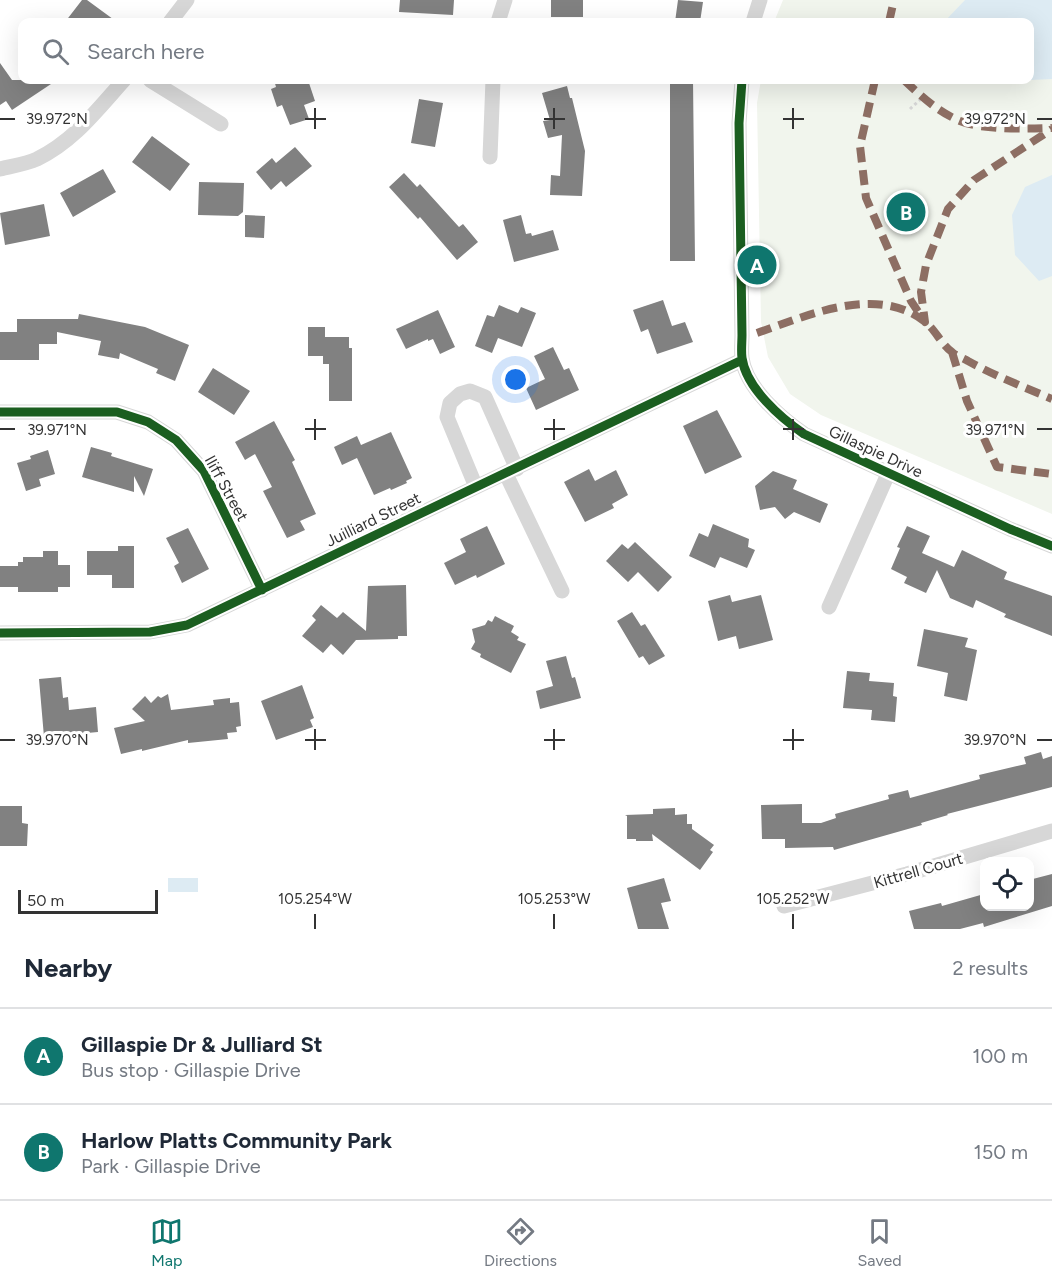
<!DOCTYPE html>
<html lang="en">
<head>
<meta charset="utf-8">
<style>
  :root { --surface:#fff; --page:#f2f2f3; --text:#1f2937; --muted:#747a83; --line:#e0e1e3; --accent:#0f766e }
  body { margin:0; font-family:Figtree,sans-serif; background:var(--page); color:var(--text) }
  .controls { position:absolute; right:18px; bottom:18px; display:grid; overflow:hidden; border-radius:12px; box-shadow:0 6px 24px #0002 }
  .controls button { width:54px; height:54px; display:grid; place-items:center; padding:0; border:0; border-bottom:2px solid var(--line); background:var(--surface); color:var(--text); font:30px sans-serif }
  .scale { position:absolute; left:18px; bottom:15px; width:140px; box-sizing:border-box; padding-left:6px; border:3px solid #333; border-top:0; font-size:16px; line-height:21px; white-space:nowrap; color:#333; -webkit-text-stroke:4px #fff; paint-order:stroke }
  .you { position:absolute; left:516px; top:380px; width:21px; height:21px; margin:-15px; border:4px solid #fff; border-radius:50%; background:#1a73e8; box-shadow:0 0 0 9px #1a73e833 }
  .badge { display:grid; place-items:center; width:39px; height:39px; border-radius:50%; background:var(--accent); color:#fff; font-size:20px; font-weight:700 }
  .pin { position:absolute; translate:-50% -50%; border:3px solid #fff; box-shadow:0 2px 6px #0006 }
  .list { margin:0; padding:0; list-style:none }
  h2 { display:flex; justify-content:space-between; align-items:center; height:78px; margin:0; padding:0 24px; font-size:26px }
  h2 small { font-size:20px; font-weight:400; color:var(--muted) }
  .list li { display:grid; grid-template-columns:39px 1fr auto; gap:18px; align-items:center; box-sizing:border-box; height:96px; padding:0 24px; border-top:2px solid var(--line) }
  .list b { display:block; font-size:22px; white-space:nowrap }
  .list p { margin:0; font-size:20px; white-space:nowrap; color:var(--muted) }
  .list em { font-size:20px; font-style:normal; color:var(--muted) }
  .icon { flex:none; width:33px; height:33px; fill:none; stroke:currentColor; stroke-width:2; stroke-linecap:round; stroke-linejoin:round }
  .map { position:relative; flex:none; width:1052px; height:929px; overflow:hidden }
  .search { position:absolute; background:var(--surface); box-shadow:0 6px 24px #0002; left:18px; right:18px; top:18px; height:66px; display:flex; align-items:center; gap:15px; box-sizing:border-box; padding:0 21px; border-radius:12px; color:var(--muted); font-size:22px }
  .sheet { height:270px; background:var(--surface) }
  nav { display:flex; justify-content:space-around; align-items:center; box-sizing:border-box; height:84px; border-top:2px solid var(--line); background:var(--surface); font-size:16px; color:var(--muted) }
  nav a { display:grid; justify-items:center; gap:3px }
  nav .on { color:var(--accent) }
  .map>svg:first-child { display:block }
  .green { fill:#f1f5ed }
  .water { fill:#ddebf3 }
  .building { fill:#818181 }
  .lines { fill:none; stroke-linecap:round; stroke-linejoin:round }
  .path { stroke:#d6d6d6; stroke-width:3; stroke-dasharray:3 3; stroke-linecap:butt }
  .street { stroke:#d7d7d7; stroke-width:15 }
  .quiet { stroke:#8d6e63; stroke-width:8; stroke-dasharray:15 8; stroke-linecap:butt }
  .cycleway-casing { stroke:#fff; stroke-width:13 }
  .cycleway { stroke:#1b5e20; stroke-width:9 }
  .ticks { fill:none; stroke:#333; stroke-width:2 }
  .labels { text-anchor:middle; stroke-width:6; stroke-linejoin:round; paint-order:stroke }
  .street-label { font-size:16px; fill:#333; stroke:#fff }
  .ticks-label { font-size:15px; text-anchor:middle; fill:#333; stroke:#fff; stroke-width:6; stroke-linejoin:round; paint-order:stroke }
</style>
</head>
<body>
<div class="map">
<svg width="1052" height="929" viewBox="0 0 1052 929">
  <rect width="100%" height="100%" fill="#fff"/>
  <path class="green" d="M783,0H1052V514L821,415L790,394L768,357L761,322L757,103L761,80H1030V22H774Z"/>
  <path class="water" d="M965,0H1052V79L969,83L953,80H1030V22H944Z
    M1052,175V276L1039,281L1015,255L1012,215L1025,187Z
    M168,878H198V892H168Z"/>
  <path class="building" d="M82,0H87L117,22H65Z
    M400,0H454L453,15L399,12Z
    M551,0H583V17H551Z
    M678,0L703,2L700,22H675Z
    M0,63L12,80H57L12,110L6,101L0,105Z
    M274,80H308L315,101L304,105L309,119L290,125L282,105L277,107L271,89L276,87Z
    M670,80H693L695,261H670Z
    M567,86L570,98H572L585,151L582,196L550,195L551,175L560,176L562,135L548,138L543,121L550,120L542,93Z
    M419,99L443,103L435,147L411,143Z
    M152,136L190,164L170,191L132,162Z
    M295,147L312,166L286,187L281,181L271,190L256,172L272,158L276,163Z
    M103,169L116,192L73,217L60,193Z
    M404,173L417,187L420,184L459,227L463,224L478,242L457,260L420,217L418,219L389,187Z
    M199,182L244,183L243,212L238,216L198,215Z
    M44,204L50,236L5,245L0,213Z
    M245,215L265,216L264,238L245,237Z
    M521,215L526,234L531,233L532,236L553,230L559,250L514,262L503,220Z
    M663,300L672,326L685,322L693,342L657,354L648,329L641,332L633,310Z
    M499,305L518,313L521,307L536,313L522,347L498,338L492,353L475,346L487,315L494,317Z
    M438,310L455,347L440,354L433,339L428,341V339L406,349L396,329Z
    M79,314L145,327L189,345L175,381L156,373L158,369L120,353L119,359L98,355L101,341L57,332V344H39V360H0V332H17V319H78Z
    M308,327H325V337H349V348H352V401H329V364H323V356H308Z
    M553,347L564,370L569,368L579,390L536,410L526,388L545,379L534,356Z
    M213,368L250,391L234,415L198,392Z
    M717,410L742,457L705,474L683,426Z
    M274,421L295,460L292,462L316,514L300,521L305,530L287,538L263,491L272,487L255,454L245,460L235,442Z
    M391,432L412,478L406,481L407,483L391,490L390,488L374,495L357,458L342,465L334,447L357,436L361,445Z
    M91,447L112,453L111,456L153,469L144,496L134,476V492L82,477Z
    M48,450L55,474L39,479L41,486L26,491L17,463L31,459L30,456Z
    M589,469L595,481L616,470L628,495L612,504L614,508L585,522L564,482Z
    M773,471L797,480L793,489L828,504L820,523L794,512L785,519L775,507L760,510L755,486Z
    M713,524L749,539L748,547L755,550L747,568L720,557L715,568L689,556L699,533L708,537Z
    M487,526L505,564L477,578L476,575L455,585L444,563L466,552L460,539Z
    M907,526L930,536L922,553L954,567L962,550L1007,572L1004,579L1052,596V636L1004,617L1006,614L976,600L973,608L950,598L937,570L926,593L904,583L907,577L891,569L900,548L897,547Z
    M188,528L209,569L182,583L174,566L179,563L166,538Z
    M635,542L672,577L658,592L638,572L628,582L606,561L622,544L628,549Z
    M118,546H134V588H112V575H87V551H118Z
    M43,551H58V565H70V587H58V592H18V587H0V566H18V562H23V557H43Z
    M406,585L407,636H398V639L356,640L343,655L331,644L323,653L302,636L316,620L312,616L321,605L337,618L343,612L366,631L368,586Z
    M730,595L732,602L761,595L773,640L739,649L736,636L718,641L708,601Z
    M632,612L641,626L645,624L665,656L649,665L643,656L639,658L617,621Z
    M495,616L514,626L511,632L519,637L517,640L526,644L511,673L480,657L481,654L471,649L475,642L472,629L485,625L488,620L492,622Z
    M924,629L968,638L965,647L977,650L967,701L944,696L948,673L917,666Z
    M566,656L572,678L575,677L581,698L540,709L536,691L553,686L546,661Z
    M847,671L870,673L869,681L894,683L893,696L897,697L895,722L871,720L872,710L843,708Z
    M61,677L63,698L68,697L69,710L96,707L98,732L44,737L39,679Z
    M302,685L314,718L310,720L313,727L276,740L261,701Z
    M168,694L171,710L214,705L213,700L230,698V703L239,702L241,726L236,727L237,732L227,733L228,739L188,743V740L142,751V749L121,754L114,728L145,721L132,709L145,696L151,703L158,696L161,698Z
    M1041,752L1043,759L1052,756V787L947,814L948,815L921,823L922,825L834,850L833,847L785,848V839H762L761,805L802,804V823H821L836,818L835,814L889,799L888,795L908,790L910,798L980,779L979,775L1026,764L1024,757Z
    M0,806H22V823L28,824L27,846H0Z
    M675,808V815L687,814V824H692V829L714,845L710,850L713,852L700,870L652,834L653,841H636V839H627V816L625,815L653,814V809Z
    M1052,874V906L984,927L983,923L960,929H914L909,911L941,903L942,906L984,894V906H1029V880Z
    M664,878L671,901L661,903L669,929H638L627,888Z"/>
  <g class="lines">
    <path class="path" d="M910,109L923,97"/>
    <path class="street" d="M170,22L187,0
      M498,22L505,0
      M753,22L760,0
      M150,80L221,124
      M742,80L739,123L742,335C742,342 741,351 742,358C746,388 781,418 804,434L1010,529L1052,546
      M490,157L493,80
      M0,169C12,166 26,164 37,159C74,141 97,110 124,80
      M0,412H117L148,422L176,440L204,471L262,590
      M506,474L562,591
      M476,487L447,417L450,403L460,394L470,391L485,397L517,469
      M829,607L888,474
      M0,633L150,632L187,625L742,360
      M784,906L907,874L1052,831"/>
    <path class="quiet" d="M889,22L894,0
      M875,80L860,146L866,198L911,301L925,322L921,292L926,265L948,209L974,180L1052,129
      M904,80C921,96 938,112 960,121C981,130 1028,129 1052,128
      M757,333C807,316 875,284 924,321C935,329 941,344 952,352C956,356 963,358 968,361C995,376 1024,387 1052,399
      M952,352L967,401L997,467L1052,474"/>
    <g class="cycleway-casing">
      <path id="cycleway" d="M742,80L739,123L742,335C742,342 741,351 742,358C746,388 781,418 804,434L1010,529L1052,546
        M0,412H117L148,422L176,440L204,471L262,590
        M0,633L150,632L187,625L742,360"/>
    </g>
    <use href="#cycleway" class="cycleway"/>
  </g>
  <path class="ticks" d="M315,108V129M554,108V129M793,108V129M0,119H15M305,119H326M544,119H565M783,119H804M1037,119H1052M315,419V440M554,419V440M793,419V440M0,429H15M305,429H326M544,429H565M783,429H804M1037,429H1052M315,729V750M554,729V750M793,729V750M0,740H15M305,740H326M544,740H565M783,740H804M1037,740H1052M315,914V929M554,914V929M793,914V929"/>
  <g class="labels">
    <g class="street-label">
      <text transform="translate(876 451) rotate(25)" y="6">Gillaspie Drive</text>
      <text transform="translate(227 488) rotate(61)" y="6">Iliff Street</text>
      <text transform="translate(373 519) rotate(-26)" y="6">Juilliard Street</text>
      <text transform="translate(918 870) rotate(-16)" y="6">Kittrell Court</text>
    </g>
  </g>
  <g class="ticks-label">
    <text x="57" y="124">39.972°N</text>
    <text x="995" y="124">39.972°N</text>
    <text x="57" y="435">39.971°N</text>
    <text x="995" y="435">39.971°N</text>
    <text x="57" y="745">39.970°N</text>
    <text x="995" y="745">39.970°N</text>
    <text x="315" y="904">105.254°W</text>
    <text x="554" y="904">105.253°W</text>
    <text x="793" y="904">105.252°W</text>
  </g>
</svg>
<div class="controls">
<button><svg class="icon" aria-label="locate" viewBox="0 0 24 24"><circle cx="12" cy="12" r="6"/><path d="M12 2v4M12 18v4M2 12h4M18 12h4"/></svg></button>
</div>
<div class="scale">50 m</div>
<div class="you"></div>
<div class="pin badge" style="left:757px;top:265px">A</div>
<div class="pin badge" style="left:906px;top:212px">B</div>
<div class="search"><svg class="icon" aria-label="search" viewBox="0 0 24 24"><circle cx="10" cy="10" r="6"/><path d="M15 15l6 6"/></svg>Search here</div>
</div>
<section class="sheet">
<h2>Nearby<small>2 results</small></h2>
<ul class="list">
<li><span class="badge">A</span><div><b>Gillaspie Dr &amp; Julliard St</b><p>Bus stop · Gillaspie Drive</p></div><em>100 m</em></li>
<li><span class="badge">B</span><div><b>Harlow Platts Community Park</b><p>Park · Gillaspie Drive</p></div><em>150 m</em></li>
</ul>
</section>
<nav>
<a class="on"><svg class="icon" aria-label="map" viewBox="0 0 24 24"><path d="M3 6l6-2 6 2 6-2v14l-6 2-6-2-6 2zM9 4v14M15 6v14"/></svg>Map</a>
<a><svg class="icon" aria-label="directions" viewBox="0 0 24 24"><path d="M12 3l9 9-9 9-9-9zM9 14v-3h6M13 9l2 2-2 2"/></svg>Directions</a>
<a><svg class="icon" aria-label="saved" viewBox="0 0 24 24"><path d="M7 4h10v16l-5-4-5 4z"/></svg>Saved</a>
</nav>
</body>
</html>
